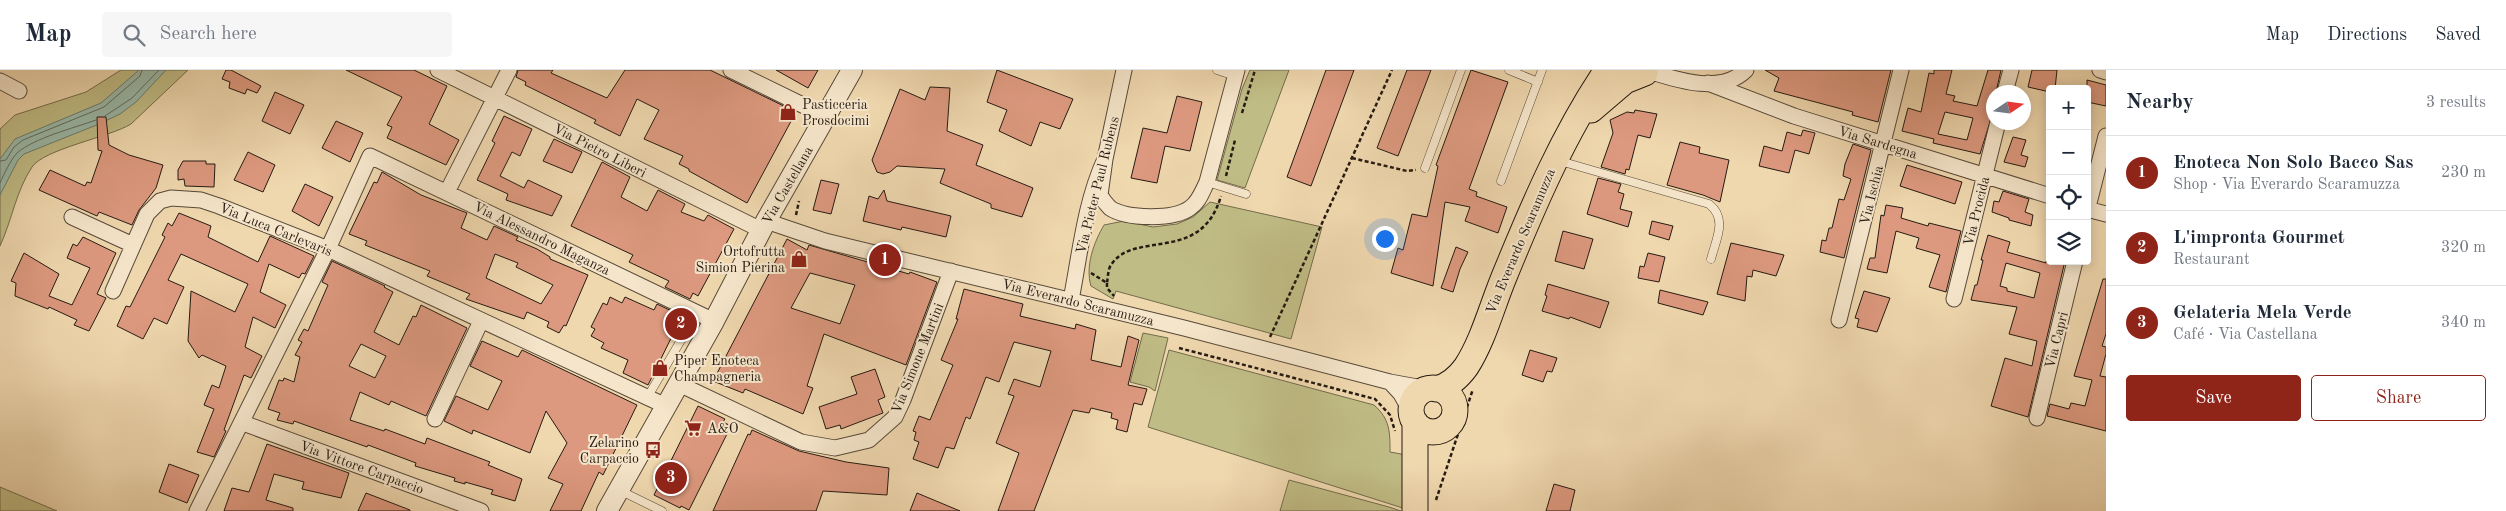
<!DOCTYPE html>
<html lang="en">
<head>
<meta charset="utf-8">
<style>
  :root { --surface:#fff; --page:#f6f6f7; --text:#1f2937; --muted:#747a83; --line:#e0e1e3; --accent:#8f2418 }
  body { margin:0; font-family:"Old Standard TT",serif; background:var(--page); color:var(--text) }
  .controls { position:absolute; right:15px; top:15px; display:grid; overflow:hidden; border-radius:5px; box-shadow:0 2px 12px #0003 }
  .controls button { width:45px; height:45px; display:grid; place-items:center; padding:0; border:0; border-bottom:1px solid var(--line); background:var(--surface); color:var(--text); font:25px sans-serif }
  .compass { position:absolute; left:1986px; top:15px; width:45px; height:45px; border-radius:50%; background:var(--surface); box-shadow:0 2px 12px #0003; rotate:77deg }
  .you { position:absolute; left:1384px; top:168px; width:18px; height:18px; margin:-12px; border:4px solid #fff; border-radius:50%; background:#1a73e8; box-shadow:0 0 0 8px #1a73e833 }
  .badge { display:grid; place-items:center; width:32px; height:32px; border-radius:50%; background:var(--accent); color:#fff; font-size:16px; font-weight:700 }
  .pin { position:absolute; translate:-50% -50%; border:2px solid #fff; box-shadow:0 1px 5px #0006 }
  .list { margin:0; padding:0; list-style:none }
  h2 { display:flex; justify-content:space-between; align-items:center; height:65px; margin:0; padding:0 20px; font-size:21px }
  h2 small { font-size:16px; font-weight:400; color:var(--muted) }
  .list li { display:grid; grid-template-columns:32px 1fr auto; gap:15px; align-items:center; box-sizing:border-box; height:75px; padding:0 20px; border-top:1px solid var(--line) }
  .list b { display:block; font-size:19px; white-space:nowrap }
  .list p { margin:0; font-size:16px; white-space:nowrap; color:var(--muted) }
  .list em { font-size:16px; font-style:normal; color:var(--muted) }
  .actions { display:flex; gap:10px; padding:15px 20px }
  .actions a { flex:1; padding:11px 0; border:1px solid var(--accent); border-radius:5px; text-align:center; font-size:18px; color:var(--accent) }
  .actions .main { background:var(--accent); color:#fff }
  .icon { flex:none; width:28px; height:28px; fill:none; stroke:currentColor; stroke-width:2; stroke-linecap:round; stroke-linejoin:round }
  .map { position:relative; flex:none; width:2106px; height:441px; overflow:hidden }
  header { display:flex; align-items:center; gap:30px; box-sizing:border-box; height:70px; padding:0 25px; background:var(--surface); border-bottom:1px solid var(--line) }
  header strong { font-size:24px }
  nav { display:flex; gap:28px; margin-inline-start:auto; font-size:18px }
  .search { width:350px; height:45px; background:var(--page); display:flex; align-items:center; gap:12px; box-sizing:border-box; padding:0 18px; border-radius:5px; color:var(--muted); font-size:19px }
  main { display:flex }
  aside { flex:1; background:var(--surface) }
  .map>svg:first-child { display:block }
  .green { fill:#c0bc85; stroke:#726c4c }
  .water { fill:#9abaab; stroke:#6b7a6e }
  .lines { fill:none; stroke-linecap:round; stroke-linejoin:round }
  .shore { stroke:#606a5e; stroke-width:1 }
  .building { fill:#dd997f; stroke:#251b12; fill-rule:evenodd }
  .service-casing { stroke:#584a39; stroke-width:9 }
  .minor-casing { stroke:#584a39; stroke-width:17 }
  .tertiary-casing { stroke:#584a39; stroke-width:22 }
  .primary-casing { stroke:#251b12; stroke-width:27 }
  .path { stroke:#251b12; stroke-width:2.5; stroke-dasharray:4 2.5; stroke-linecap:butt }
  .service { stroke:#f5e5ca; stroke-width:8 }
  .minor { stroke:#f5e5ca; stroke-width:15 }
  .tertiary { stroke:#f5e5ca; stroke-width:20 }
  .primary { stroke:#efd7ae; stroke-width:25 }
  .labels { text-anchor:middle; stroke-width:4; stroke-linejoin:round; paint-order:stroke }
  .poi-label { font-size:14px; fill:#251b12; stroke:#f5e5ca; text-anchor:start }
  .street-label { font-size:14px; fill:#251b12; stroke:#f5e5ca }
</style>
</head>
<body>
<header>
<strong>Map</strong>
<div class="search"><svg class="icon" aria-label="search" viewBox="0 0 24 24"><circle cx="10" cy="10" r="6"/><path d="M15 15l6 6"/></svg>Search here</div>
<nav><a>Map</a><a>Directions</a><a>Saved</a></nav>
</header>
<main>
<div class="map">
<svg width="2106" height="441" viewBox="0 0 2106 441">
  <rect width="100%" height="100%" fill="#efd7ae"/>
  <filter id="stains"><feTurbulence type="fractalNoise" baseFrequency=".004" numOctaves="4"/><feColorMatrix values="0 0 0 0 .2 0 0 0 0 .09 0 0 0 0 .02 0 0 0 .5 -.17"/></filter>
  <radialGradient id="worn" r=".72"><stop offset=".6" stop-color="#630" stop-opacity="0"/><stop offset="1" stop-color="#630" stop-opacity=".3"/></radialGradient>
  <path class="green" d="M121,0H188L131,54C110,67 44,79 32,97C16,121 12,150 0,176V59L15,45L86,22Z
    M1250,0H1289L1245,118L1217,110L1242,19Z
    M1210,132L1322,157L1291,269L1116,221L1113,229L1091,216C1085,196 1094,172 1104,155L1124,151L1153,157L1177,154L1193,147Z
    M1143,263L1168,268L1155,321L1149,317L1130,312Z
    M1169,280L1374,335C1390,349 1390,362 1390,382L1412,386L1409,440L1148,357Z
    M1289,410L1389,437L1401,441H1280Z
    M0,417L57,441H0Z"/>
  <path class="water" d="M139,0H166L136,32L120,44L99,54L24,84L18,90L0,125V89L15,69L101,33Z"/>
  <g class="lines">
    <path class="shore" d="M105,46L132,28L159,0
      M0,91L6,90L14,77L23,70L104,37L140,6L142,0
      M0,113C4,104 10,91 17,83C34,68 74,58 96,50"/>
  </g>
  <path class="building" d="M226,0H231L261,16L257,23L247,19L245,24L229,18L230,12L222,9Z
    M346,0H414L447,16L429,54L459,70L446,95L387,68L392,57L387,55L402,27Z
    M518,0H553L551,3L607,28L625,0H710L796,42L747,133L689,101V99L679,94L683,86L644,69L659,40L637,29L620,66L594,53L596,50L525,15L526,12L516,7Z
    M776,0H818L808,18Z
    M997,0L1073,29L1060,59L1040,52L1031,76L999,61L1007,40L987,32Z
    M1326,0H1354L1311,116L1287,107Z
    M1407,0H1431L1398,86L1377,78Z
    M1471,0L1508,12L1469,119L1477,122L1476,126L1507,137L1498,163L1465,151L1470,137L1445,132L1433,216L1391,203L1398,178L1403,180L1412,144L1427,147L1438,96L1436,95Z
    M1765,0H1891L1878,52L1852,45L1853,42L1774,21L1779,8Z
    M1934,0H1952L1946,24L1955,26L1953,31L1977,36L1988,0H2001L1996,22H1994V39L1980,84L1933,73L1934,69L1902,61L1908,38L1921,42L1929,3L1934,4ZM1945,42L1973,48L1967,70L1938,64Z
    M2032,0H2057L2055,19H2050V22L2028,17Z
    M2087,10L2106,15V36L2087,32Z
    M930,17L950,18L947,61L983,75L976,95L1033,118L1022,147L991,138V134L940,113L945,99L897,96L890,102L883,104L877,102L872,90L900,19L925,30Z
    M275,22L304,35L290,64L262,51Z
    M1177,26L1202,32L1190,81L1165,76L1157,113L1131,108L1143,58L1167,63Z
    M1635,40L1657,44L1650,68L1638,65L1629,100L1626,99L1625,104L1601,97L1613,63L1610,50L1627,42L1634,43Z
    M504,46L532,59L520,86L512,82L500,106L524,118L528,110L562,126L552,146L506,130L508,124L477,110L495,73L492,71Z
    M97,47H106L109,75L129,85L163,95L156,118L139,140L132,155L99,142L97,146L39,120L50,100L85,116L87,112L91,113L102,81L98,80Z
    M336,51L363,63L350,92L322,78Z
    M1803,60L1815,63L1809,84L1795,80L1789,103L1759,96L1764,76L1782,81L1787,62L1801,66Z
    M2013,67L2026,70L2021,85L2028,87L2025,97L2004,92Z
    M554,69L582,82L572,103L543,91Z
    M1680,72L1700,77L1699,83L1729,90L1720,132L1703,125L1667,115Z
    M1853,74L1871,80L1844,188L1820,182L1822,170L1826,171L1829,158H1832L1839,129L1844,130L1851,109L1843,106L1845,94Z
    M248,82L275,95L263,122L234,110Z
    M183,91H206V94H215L214,117L185,116L184,109L178,110V100Z
    M602,92L630,107L621,127L647,141L658,120L685,134L681,142L704,151L708,145L734,159L698,226L693,223L690,229L665,217L669,211L629,192L633,185L571,156Z
    M1907,95L1962,112L1955,134L1900,116Z
    M382,102L421,125L467,143L461,158L487,170L494,156L518,167L516,170L537,179L550,187V189L588,205L566,256L564,255L559,263L547,257L549,252L527,242L524,249L466,229L470,224L427,206L430,201L365,175L367,171L349,164L374,112L377,113ZM495,184L518,193L516,197L553,215L541,234L486,208Z
    M1598,108L1621,114L1618,122L1624,124L1620,139L1632,142L1628,157L1587,144Z
    M821,110L839,114L831,144L813,140Z
    M305,114L333,127L319,156L292,141Z
    M884,120L887,131L951,146L946,167L902,157L901,160L863,151L869,126L878,129Z
    M2003,121L2029,129L2025,142L2033,145L2031,156L2009,150V148L1992,142L1994,131L1999,132Z
    M1886,135L1903,138L1901,148L1928,156L1929,153L1961,161L1946,222L1929,217L1940,185L1916,178L1919,168L1896,161L1887,203L1867,199L1870,188H1875L1881,145L1884,146Z
    M179,143L211,156L208,167L258,192L270,166L314,186L305,204L302,203L299,208L269,194L260,222L286,235L275,258L253,247L245,277L262,286L251,308L244,305L224,360L226,361L214,387L197,382L214,339L204,335L212,315L219,318L226,296L202,285L199,288L188,271L191,221L235,242L248,214L181,184L168,210L184,217L167,254L154,248L143,269L117,256L126,236L130,237L165,167L162,165L168,153L172,156Z
    M1652,151L1673,156L1669,170L1649,164Z
    M1563,161L1593,169L1584,199L1555,191Z
    M1988,165L2010,172L2007,182L2046,193V191H2065L2028,347L1991,336L2005,288L2032,296L2037,271L2009,264L2017,237L1971,230L1975,215H1977L1983,190H1981ZM2006,193L2040,203L2034,228L2007,221V218L2000,216Z
    M83,167L116,183L97,224L106,228L89,261L74,255L77,250L49,237L48,239L15,226L16,213L11,211L24,183L59,204L49,226L72,235L90,198L67,188L73,174L77,176Z
    M787,169L807,180L809,175L909,204L910,202L937,212L906,295L824,264L807,316L813,318L803,344L745,319L743,323L713,311ZM810,203L855,215L840,254L791,238Z
    M1731,173L1784,185L1776,206L1753,200L1752,207L1747,206L1745,231L1717,224Z
    M1456,177L1468,182L1460,199L1453,222L1441,218Z
    M1648,183L1665,187L1659,212L1638,208L1640,196L1644,197Z
    M332,191L385,216L384,217L393,222L374,262L399,275L413,246L416,247L421,235L467,258L426,346L391,331L389,335L360,322L350,350L384,361L385,359L425,374L427,368L490,392L488,395L522,409L515,431L491,424L493,420L465,412V414L454,411L455,408L415,396L416,393L368,375L367,377L294,351L293,354L277,350L280,343L268,339L279,310L283,311L284,308L294,312L300,287L295,285L302,272L298,270L304,259L308,261L328,215L322,212ZM361,274L386,286L375,308L349,296Z
    M2103,209H2106V264L2102,276L2106,277V284L2100,306L2106,307V361L2047,346L2050,334L2069,339L2071,333L2085,336L2092,310L2074,306Z
    M1548,214L1609,232L1600,258L1570,247L1569,249L1542,241L1547,226L1545,225Z
    M964,219L1023,234L1020,246L1075,259L1076,254L1096,260L1091,290L1121,297L1128,266L1139,270L1128,315L1147,319L1142,335L1134,333L1127,362L1116,359L1118,350L1111,348L1112,343L1091,338L1089,343L1073,340L1034,441H998L1019,383L996,373L1014,326L1008,324L1014,309L1040,317L1051,281L1014,272L999,312L986,307L970,349L966,347L954,379L946,377L938,398L913,389L919,372L914,370L916,362L913,361L919,346L930,350L953,295L941,290L958,249H956Z
    M1660,220L1708,232L1703,245L1658,233Z
    M1864,221L1890,228L1877,262L1857,257L1859,249L1855,248Z
    M610,227L622,233L625,227L654,240L657,234L682,246L648,315L623,303L628,290L601,278L604,273L591,266L595,259L591,257L603,233L607,235Z
    M482,271L518,287L522,280L637,335L603,405L599,402L581,441H550L563,414L548,408L567,373L546,341L530,383L473,360L472,364L444,351L456,326L488,340L502,311L470,296Z
    M1530,280L1557,288L1552,302L1547,301L1543,312L1522,305Z
    M875,299L885,327L878,330L883,343L841,359L840,355L826,359L819,337L857,324L851,307Z
    M698,336L725,349L723,352L731,356L689,440L681,436L680,438L654,425Z
    M752,360L799,381L846,392L889,398L887,425L823,421L816,441H713L748,364L750,365Z
    M267,374L349,403L341,428L302,419L304,412L274,404L266,430L293,438V441H224L232,418L249,422Z
    M169,394L199,405L187,433L159,422Z
    M1554,414L1575,420L1570,441H1546Z
    M366,423L410,440V441H358Z
    M917,423L960,441H910Z"/>
  <g class="lines">
    <g class="service-casing">
      <path id="service" d="M1217,0L1229,4L1236,1
        M1509,0L1538,12
        M1560,91L1709,134C1728,149 1716,169 1711,189
        M1425,98L1461,0
        M1501,111L1542,0
        M1207,112L1246,124
        M647,328L697,243
        M619,420L662,441"/>
    </g>
    <g class="minor-casing">
      <path id="minor" d="M438,0L761,160
        M731,0L827,47
        M2100,0L2106,2
        M1652,2C1680,11 1722,24 1746,0
        M0,11L19,21
        M1708,13L1794,46L2050,126
        M2005,22L2011,0
        M1105,89L1100,125C1103,130 1106,134 1110,138C1126,149 1174,150 1190,138C1199,132 1202,122 1207,112L1237,0
        M447,122L509,0
        M2087,139L2106,144
        M2087,141L2106,66
        M72,147L133,175
        M766,151L825,171L1184,258L1390,312L1428,319
        M113,221L147,144L160,131L171,128L201,130L219,136L328,179L666,336
        M1954,229L1998,52
        M1071,230C1080,184 1085,132 1105,89L1124,0
        M1839,250L1901,0
        M1390,312L1401,324L1411,342
        M679,314L801,372L835,378L869,370L895,347L903,330L951,201
        M2037,348L2075,191
        M435,349L481,251
        M243,353L481,441
        M197,441L328,179L370,86L714,251"/>
    </g>
    <g class="tertiary-casing">
      <path id="tertiary" d="M607,441L714,251L766,151L852,0"/>
    </g>
    <g class="primary-casing">
      <path id="primary" d="M1591,40L1625,11L1645,3
        M1411 340a22 22 0 1 1 44 0a22 22 0 1 1-44 0Z
        M1436,319C1449,316 1458,308 1466,297C1483,271 1492,236 1504,207C1533,136 1564,63 1607,0
        M1415,352V441"/>
    </g>
    <path class="path" d="M1242,43L1255,0
      M1352,88L1407,101L1416,100
      M1226,106L1235,70
      M796,145L799,131
      M1091,203L1107,213C1108,207 1108,199 1111,195C1134,159 1201,195 1221,126
      M1107,213V218L1114,226
      M1270,267L1392,0
      M1179,278L1375,329L1390,345L1395,361
      M1436,430L1473,319"/>
    <use href="#service" class="service"/>
    <use href="#minor" class="minor"/>
    <use href="#tertiary" class="tertiary"/>
    <use href="#primary" class="primary"/>
  </g>
  <defs>
    <g id="shop-bare" transform="scale(1.35)"><path d="M-5-2.5h2.3a2.7 3.5 0 0 1 5.4 0H5L5.5 6h-11ZM-1.5-2.5h3a1.5 2.3 0 0 0-3 0Z" fill="#8f2418" stroke="#f5e5ca" stroke-width="2.5" paint-order="stroke"/></g>
    <g id="supermarket-bare" transform="scale(1.35)"><path d="M-6-5.5h2.5l.6 2H6L4.5 2H-2.5L-4.4-4H-6ZM-1.5 3.2a1.3 1.3 0 1 0 .1 0ZM3 3.2a1.3 1.3 0 1 0 .1 0Z" fill="#8f2418" stroke="#f5e5ca" stroke-width="2.5" paint-order="stroke"/></g>
    <g id="bus-bare" transform="scale(1.35)"><path d="M-5-6H5V4H4V6H2V4H-2V6H-4V4H-5ZM-3.5-4V0h7V-4ZM-3.5 1.2v1.5H-2V1.2ZM2 1.2v1.5H3.5V1.2Z" fill="#8f2418" stroke="#f5e5ca" stroke-width="2.5" paint-order="stroke"/></g>
  </defs>
  <g fill-rule="evenodd">
    <use href="#shop-bare" x="788" y="42"/>
    <use href="#shop-bare" x="799" y="189"/>
    <use href="#shop-bare" x="660" y="298"/>
    <use href="#supermarket-bare" x="693" y="358"/>
    <use href="#bus-bare" x="653" y="380"/>
  </g>
  <g class="labels">
    <g class="poi-label">
      <text x="802" y="39">Pasticceria<tspan x="802" dy="16">Prosdocimi</tspan></text>
      <text x="785" y="186" text-anchor="end">Ortofrutta<tspan x="785" dy="16">Simion Pierina</tspan></text>
      <text x="674" y="295">Piper Enoteca<tspan x="674" dy="16">Champagneria</tspan></text>
      <text x="707" y="363">A&amp;O</text>
      <text x="639" y="377" text-anchor="end">Zelarino<tspan x="639" dy="16">Carpaccio</tspan></text>
    </g>
    <g class="street-label">
      <text transform="translate(1878 72) rotate(17)" y="5">Via Sardegna</text>
      <text transform="translate(600 80) rotate(27)" y="5">Via Pietro Liberi</text>
      <text transform="translate(787 115) rotate(-60)" y="5">Via Castellana</text>
      <text transform="translate(1097 115) rotate(-76)" y="5">Via Pieter Paul Rubens</text>
      <text transform="translate(1871 125) rotate(-76)" y="5">Via Ischia</text>
      <text transform="translate(1976 141) rotate(-76)" y="5">Via Procida</text>
      <text transform="translate(276 159) rotate(22)" y="5">Via Luca Carlevaris</text>
      <text transform="translate(542 168) rotate(26)" y="5">Via Alessandro Maganza</text>
      <text transform="translate(1520 171) rotate(-67)" y="5">Via Everardo Scaramuzza</text>
      <text transform="translate(1078 232) rotate(14)" y="5">Via Everardo Scaramuzza</text>
      <text transform="translate(2056 270) rotate(-76)" y="5">Via Capri</text>
      <text transform="translate(917 288) rotate(-68)" y="5">Via Simone Martini</text>
      <text transform="translate(362 397) rotate(20)" y="5">Via Vittore Carpaccio</text>
    </g>
  </g>
  <rect width="100%" height="100%" filter="url(#stains)"/>
  <rect width="100%" height="100%" fill="url(#worn)"/>
</svg>
<div class="controls">
<button>+</button>
<button>−</button>
<button><svg class="icon" aria-label="locate" viewBox="0 0 24 24"><circle cx="12" cy="12" r="6"/><path d="M12 2v4M12 18v4M2 12h4M18 12h4"/></svg></button>
<button><svg class="icon" aria-label="layers" viewBox="0 0 24 24"><path d="M12 4l9 5-9 5-9-5zM3 14l9 5 9-5"/></svg></button>
</div>
<svg class="compass" viewBox="-18 -18 36 36"><path d="M0-13l5 13h-10z" fill="#e53935"/><path d="M0 13l5-13h-10z" fill="#747a83"/></svg>
<div class="you"></div>
<div class="pin badge" style="left:885px;top:190px">1</div>
<div class="pin badge" style="left:681px;top:254px">2</div>
<div class="pin badge" style="left:671px;top:408px">3</div>
</div>
<aside>
<h2>Nearby<small>3 results</small></h2>
<ul class="list">
<li><span class="badge">1</span><div><b>Enoteca Non Solo Bacco Sas</b><p>Shop · Via Everardo Scaramuzza</p></div><em>230 m</em></li>
<li><span class="badge">2</span><div><b>L'impronta Gourmet</b><p>Restaurant</p></div><em>320 m</em></li>
<li><span class="badge">3</span><div><b>Gelateria Mela Verde</b><p>Café · Via Castellana</p></div><em>340 m</em></li>
</ul>
<div class="actions"><a class="main">Save</a><a>Share</a></div>
</aside>
</main>
</body>
</html>
